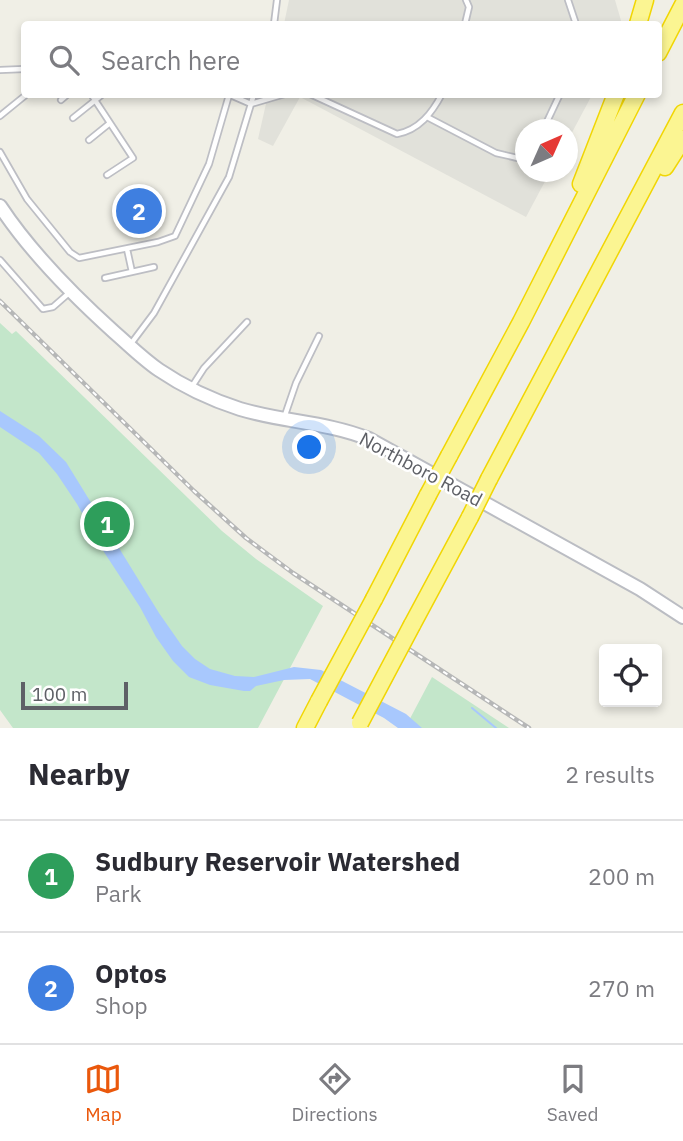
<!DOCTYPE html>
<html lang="en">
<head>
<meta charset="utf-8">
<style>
  :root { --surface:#fff; --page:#f2f2f3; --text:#2b2b33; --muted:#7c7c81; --line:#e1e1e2; --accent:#ea580c }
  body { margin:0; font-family:"IBM Plex Sans",sans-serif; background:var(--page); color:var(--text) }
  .controls { position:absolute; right:21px; bottom:21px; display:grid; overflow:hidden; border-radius:7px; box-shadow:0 4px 10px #0003 }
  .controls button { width:63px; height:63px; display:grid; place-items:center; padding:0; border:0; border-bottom:2px solid var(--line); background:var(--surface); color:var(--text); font:35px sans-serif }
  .compass { position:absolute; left:515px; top:119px; width:63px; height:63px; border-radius:50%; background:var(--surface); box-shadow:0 4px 10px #0003; rotate:45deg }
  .scale { position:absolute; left:21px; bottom:18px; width:107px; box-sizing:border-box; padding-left:7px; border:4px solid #5e6066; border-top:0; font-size:19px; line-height:24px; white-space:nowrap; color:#5e6066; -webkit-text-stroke:5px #fff; paint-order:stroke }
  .you { position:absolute; left:310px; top:448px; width:24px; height:24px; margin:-18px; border:5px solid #fff; border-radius:50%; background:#1a73e8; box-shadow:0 0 0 10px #1a73e833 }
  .badge { display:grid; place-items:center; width:46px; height:46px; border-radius:50%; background:var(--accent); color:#fff; font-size:23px; font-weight:700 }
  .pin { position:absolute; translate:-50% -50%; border:4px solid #fff; box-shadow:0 2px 7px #0006 }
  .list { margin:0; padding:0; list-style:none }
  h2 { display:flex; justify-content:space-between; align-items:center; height:91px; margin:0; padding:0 28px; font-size:30px }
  h2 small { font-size:23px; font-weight:400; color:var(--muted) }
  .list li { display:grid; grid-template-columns:46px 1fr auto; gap:21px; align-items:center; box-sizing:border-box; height:112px; padding:0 28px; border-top:2px solid var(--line) }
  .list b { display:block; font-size:26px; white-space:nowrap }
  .list p { margin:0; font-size:23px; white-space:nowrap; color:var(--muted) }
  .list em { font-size:23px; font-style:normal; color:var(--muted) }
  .icon { flex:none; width:38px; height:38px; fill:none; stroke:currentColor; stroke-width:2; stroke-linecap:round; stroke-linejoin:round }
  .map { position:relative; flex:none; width:683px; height:728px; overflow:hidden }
  .search { position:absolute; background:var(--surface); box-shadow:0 4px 10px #0003; left:21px; right:21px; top:21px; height:77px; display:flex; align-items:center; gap:18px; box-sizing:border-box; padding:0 24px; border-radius:7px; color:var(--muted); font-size:26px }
  .sheet { height:315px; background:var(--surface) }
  nav { display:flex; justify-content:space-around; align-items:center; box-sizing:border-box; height:98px; border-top:2px solid var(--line); background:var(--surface); font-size:19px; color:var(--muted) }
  nav a { display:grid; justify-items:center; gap:4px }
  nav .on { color:var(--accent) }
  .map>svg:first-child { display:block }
  .industrial { fill:#e1e1da }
  .green { fill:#c3e6ca }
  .water { fill:#a8c8fd }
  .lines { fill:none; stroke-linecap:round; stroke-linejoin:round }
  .stream { stroke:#a8c8fd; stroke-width:2 }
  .service-casing { stroke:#bdbec4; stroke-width:8 }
  .secondary-casing { stroke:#bbbdc3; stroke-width:16 }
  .motorway-casing { stroke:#f1d604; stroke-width:19 }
  .service { stroke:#fff; stroke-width:4.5 }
  .secondary { stroke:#fff; stroke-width:12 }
  .motorway { stroke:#fbf592; stroke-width:16 }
  .rail-casing { stroke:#b6b7b7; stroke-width:4.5 }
  .rail { stroke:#fff; stroke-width:2; stroke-dasharray:5; stroke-linecap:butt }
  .motorway-bridge-casing { stroke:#f1d604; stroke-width:19; stroke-linecap:butt }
  .motorway-bridge { stroke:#fbf592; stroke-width:16 }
  .labels { text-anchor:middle; stroke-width:5; stroke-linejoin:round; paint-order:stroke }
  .street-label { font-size:19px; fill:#5e6066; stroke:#fff }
</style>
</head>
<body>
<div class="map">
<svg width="683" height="728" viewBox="0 0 683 728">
  <rect width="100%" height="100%" fill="#f0efe6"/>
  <path class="industrial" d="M289,0H615L622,24H284Z
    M268,95H592L568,140V130H526V172H550L526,217L300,97L273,146L258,139Z"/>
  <path class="green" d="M0,323L12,334L16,331L222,531L256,559L323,606L258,728H13L0,710Z
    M432,677L509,728H405Z"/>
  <path class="water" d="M0,411L39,436L66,462L159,613L182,646L195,659L210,669L235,676L254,677L294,667L321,670L406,714L422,728H398L384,718L310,679L284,680L256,686L250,691H244L210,685L189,677L173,661L156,637L140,607L102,549L77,504L57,474L39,453L0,427Z"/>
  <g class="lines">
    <path class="stream" d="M472,708L496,728"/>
    <g class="service-casing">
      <path id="service" d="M568,0L576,24
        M274,24L277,0
        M465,24L469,7L466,0
        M0,70L24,69
        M91,94L133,158L107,175
        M228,94L251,104L285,94
        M310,94L397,134C419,130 432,113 442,94
        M61,100L68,94
        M0,116L27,94
        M427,117L496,153L526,160
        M73,118L103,94
        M543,130L560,94
        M89,140L110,123
        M0,152L27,199L70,252L79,258L158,242L175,236L209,164L229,95
        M127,249L132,272
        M0,260L43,309L53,307L69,293
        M105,278L154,267
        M130,345L154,313L229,177L254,94
        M191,388L204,368L247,322
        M284,418L296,383L319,336"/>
    </g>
    <g class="secondary-casing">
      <path id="secondary" d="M0,206C31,253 73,295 114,332C129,345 143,359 159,370C184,387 212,400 240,409C283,422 327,422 369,439L640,589L683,617"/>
    </g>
    <g class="motorway-casing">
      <path id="motorway" d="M638,24L645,0
        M658,53L683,5
        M665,167L683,139
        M581,184L616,94
        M449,456L521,322L637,94
        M489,479L683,113
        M374,599L428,495
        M412,625L470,517
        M305,728L319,701"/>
    </g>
    <use href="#service" class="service"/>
    <use href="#secondary" class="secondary"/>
    <use href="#motorway" class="motorway"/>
    <g class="rail-casing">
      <path id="rail" d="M0,301L194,491L246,538L293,573L529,728"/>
    </g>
    <use href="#rail" class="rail"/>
    <g class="motorway-bridge-casing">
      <path id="motorway-bridge" d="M428,495L449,456
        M470,517L489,479
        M319,701L374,599
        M360,723L412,625"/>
    </g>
    <use href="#motorway-bridge" class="motorway-bridge"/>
  </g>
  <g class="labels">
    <g class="street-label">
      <text transform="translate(421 469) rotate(28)" y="7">Northboro Road</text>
    </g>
  </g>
</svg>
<div class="controls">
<button><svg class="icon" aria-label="locate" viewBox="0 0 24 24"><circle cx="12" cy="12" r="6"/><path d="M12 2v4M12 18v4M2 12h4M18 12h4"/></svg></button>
</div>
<svg class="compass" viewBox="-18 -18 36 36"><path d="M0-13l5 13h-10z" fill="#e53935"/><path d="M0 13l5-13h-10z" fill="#7c7c81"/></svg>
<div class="scale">100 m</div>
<div class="you"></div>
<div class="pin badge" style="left:107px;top:524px;background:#2e9e5b">1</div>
<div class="pin badge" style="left:139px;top:211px;background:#3f7fe0">2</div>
<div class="search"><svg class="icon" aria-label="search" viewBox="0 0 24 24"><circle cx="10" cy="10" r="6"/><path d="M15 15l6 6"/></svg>Search here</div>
</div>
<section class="sheet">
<h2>Nearby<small>2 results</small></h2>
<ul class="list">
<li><span class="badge" style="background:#2e9e5b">1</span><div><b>Sudbury Reservoir Watershed</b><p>Park</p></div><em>200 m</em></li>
<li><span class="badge" style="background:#3f7fe0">2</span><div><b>Optos</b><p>Shop</p></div><em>270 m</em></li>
</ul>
</section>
<nav>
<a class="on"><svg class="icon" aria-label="map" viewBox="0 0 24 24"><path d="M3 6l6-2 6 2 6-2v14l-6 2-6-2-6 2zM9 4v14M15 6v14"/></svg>Map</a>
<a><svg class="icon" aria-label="directions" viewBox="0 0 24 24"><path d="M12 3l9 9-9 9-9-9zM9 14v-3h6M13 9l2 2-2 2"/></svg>Directions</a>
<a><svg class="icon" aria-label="saved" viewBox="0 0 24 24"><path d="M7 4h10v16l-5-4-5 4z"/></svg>Saved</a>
</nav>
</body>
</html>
